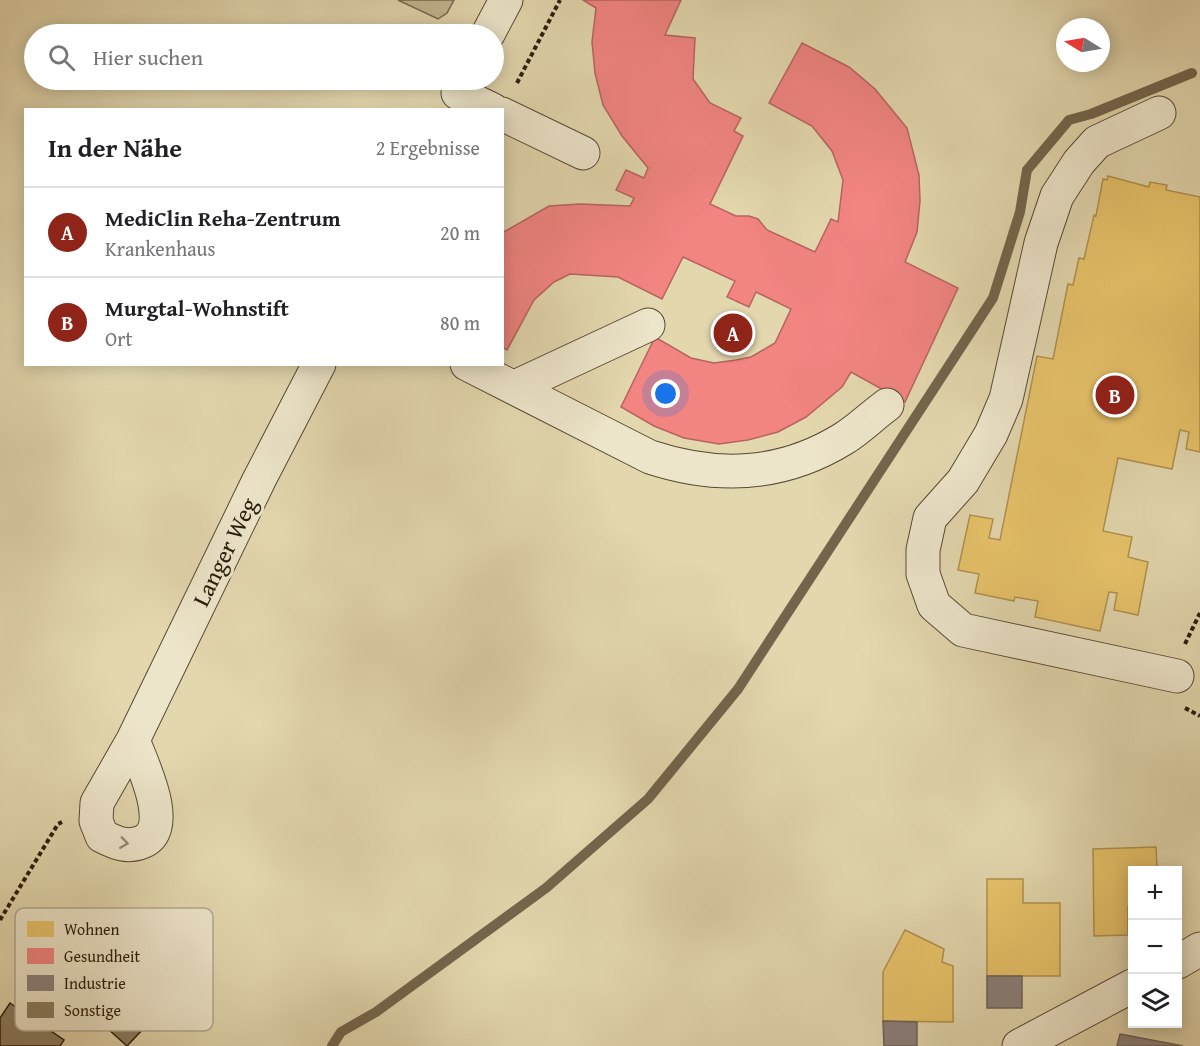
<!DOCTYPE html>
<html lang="de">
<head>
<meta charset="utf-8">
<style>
  :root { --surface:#fff; --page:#f2f2f2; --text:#202124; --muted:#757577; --line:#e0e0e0; --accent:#8f2418 }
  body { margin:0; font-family:"Gentium Book Plus",serif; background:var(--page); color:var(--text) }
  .controls { position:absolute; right:18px; bottom:18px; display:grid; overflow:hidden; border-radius:0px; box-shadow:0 3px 15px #0003 }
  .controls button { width:54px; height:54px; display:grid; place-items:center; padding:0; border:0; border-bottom:2px solid var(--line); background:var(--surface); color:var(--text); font:30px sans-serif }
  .compass { position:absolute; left:1056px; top:18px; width:54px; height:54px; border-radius:50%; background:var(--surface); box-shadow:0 3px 15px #0003; rotate:281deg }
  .you { position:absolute; left:666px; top:394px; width:21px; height:21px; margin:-15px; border:4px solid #fff; border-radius:50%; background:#1a73e8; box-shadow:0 0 0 9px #1a73e833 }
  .badge { display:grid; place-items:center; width:39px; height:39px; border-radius:50%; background:var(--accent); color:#fff; font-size:20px; font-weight:700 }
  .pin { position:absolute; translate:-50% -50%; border:3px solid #fff; box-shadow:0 2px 6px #0006 }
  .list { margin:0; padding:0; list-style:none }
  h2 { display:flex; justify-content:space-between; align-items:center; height:78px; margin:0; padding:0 24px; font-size:26px }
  h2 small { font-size:20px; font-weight:400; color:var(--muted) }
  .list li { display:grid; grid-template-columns:39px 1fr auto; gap:18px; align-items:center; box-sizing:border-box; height:90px; padding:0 24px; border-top:2px solid var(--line) }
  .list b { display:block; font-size:22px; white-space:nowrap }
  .list p { margin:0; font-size:20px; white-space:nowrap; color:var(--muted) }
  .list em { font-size:20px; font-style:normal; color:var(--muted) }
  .icon { flex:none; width:33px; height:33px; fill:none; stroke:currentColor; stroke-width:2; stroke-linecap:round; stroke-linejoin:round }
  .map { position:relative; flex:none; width:1200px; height:1046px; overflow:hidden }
  .search { position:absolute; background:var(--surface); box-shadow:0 3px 15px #0003; left:24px; top:24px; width:480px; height:66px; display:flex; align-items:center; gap:15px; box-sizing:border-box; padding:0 21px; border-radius:33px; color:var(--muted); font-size:22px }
  .panel { position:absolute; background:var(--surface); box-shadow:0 3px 15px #0003; left:24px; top:108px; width:480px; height:258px; border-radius:0px }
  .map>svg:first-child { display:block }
  .green { fill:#c4b792; stroke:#77694f; stroke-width:1.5 }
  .homes { fill:#e9c46a; stroke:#b0914e; stroke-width:1.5 }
  .health { fill:#f28482; stroke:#b6645f; stroke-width:1.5 }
  .industry { fill:#8a817c; stroke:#6d625a; stroke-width:1.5 }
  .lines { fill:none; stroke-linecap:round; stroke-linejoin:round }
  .stream { stroke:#73654c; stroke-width:10 }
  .building { fill:#8a7d60; stroke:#2a1b0c; stroke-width:1.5 }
  .minor-casing { stroke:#584a34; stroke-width:35 }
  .path { stroke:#2a1b0c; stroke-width:4; stroke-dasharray:4.5 3; stroke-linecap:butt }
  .minor { stroke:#ede5ca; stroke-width:33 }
  .oneway { stroke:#958a74 }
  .labels { text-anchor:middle; stroke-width:6; stroke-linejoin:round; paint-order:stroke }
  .street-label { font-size:24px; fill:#2a1b0c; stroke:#ede5ca }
  .key { fill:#ede5ca; stroke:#b2a891; stroke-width:1.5 }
  .key-label { font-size:16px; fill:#2a1b0c }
</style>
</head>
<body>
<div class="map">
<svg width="1200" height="1046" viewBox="0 0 1200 1046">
  <rect width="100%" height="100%" fill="#e3d7ae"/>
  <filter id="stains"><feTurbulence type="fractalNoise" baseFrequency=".00333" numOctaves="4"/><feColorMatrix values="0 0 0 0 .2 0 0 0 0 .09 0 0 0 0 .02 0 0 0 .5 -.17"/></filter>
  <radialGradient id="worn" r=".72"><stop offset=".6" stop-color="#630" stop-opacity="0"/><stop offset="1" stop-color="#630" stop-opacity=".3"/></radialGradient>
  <path class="green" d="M398,0H454L447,13L438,19Z"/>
  <path class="homes" d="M1108,176L1149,187L1150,182L1167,185L1166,190L1200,197V452L1186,449L1189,432L1180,430L1172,469L1118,458L1103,531L1132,537L1128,557L1148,562L1138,615L1114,610L1117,593L1109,592L1100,631L1035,617L1038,601L1015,597L1014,601L975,593L979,574L958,570L970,515L993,519L989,538L1000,540L1037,356L1053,359L1068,284L1073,285L1079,258L1084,259L1094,215L1096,216L1103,179L1107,180Z
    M1156,847L1157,870H1132V906H1128V935L1094,936L1093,849Z
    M987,879H1023V903H1060V976H987Z
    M905,930L944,949L942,962L953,966V1022L883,1021V972Z"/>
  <path class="health" d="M583,0H681L665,35L695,38L693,79L710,103L741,118L734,131L743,136L710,204L736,216H749L758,219L767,230L815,252L831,219L838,222L843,180L832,151L812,126L769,103L802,43L849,67L875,89L907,128L919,175L920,201L917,232L905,262L958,288L905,402L851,372L842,387L806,417L778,432L748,440L719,444L684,438L654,426L621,407L655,337L691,358L714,363L736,360L751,357L775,343L791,309L756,292L749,307L727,297L735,281L683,257L662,299L618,277L570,274L554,282L534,300L507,350L502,347V233L549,206L580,204L630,206L634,198L616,190L626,170L644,178L648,168L622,136L603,105L595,73L592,42L596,8Z"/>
  <path class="industry" d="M987,976H1022V1008H987Z
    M883,1021L917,1022V1046H884Z
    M1120,1034L1183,1046H1117Z"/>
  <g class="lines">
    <path class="stream" d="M332,1046L341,1032L376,1012L546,888L648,799L738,689L993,298L1020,212L1027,170L1069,120L1091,114L1192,73"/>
  </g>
  <path class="building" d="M160,973L179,991L127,1046L108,1029Z
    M10,1003L64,1040L60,1046H0V1018Z"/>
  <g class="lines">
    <g class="minor-casing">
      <path id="minor" d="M488,34L506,0
        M458,93L493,110
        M1159,113L1097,142L1079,162L1057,196L1041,243L1006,399L991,434L963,481L930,518L923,550V574L934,605L963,630L1177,676
        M502,114L583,153
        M467,364L650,457C717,479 781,477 843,439C858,430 872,416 887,405
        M515,387L648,325
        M133,740C141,762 175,829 142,842C127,848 116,843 102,836L96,821L97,803L133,740L259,480L319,364
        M1178,962L1200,949
        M1019,1046L1132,986"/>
    </g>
    <path class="path" d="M517,83L560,0
      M1185,644L1200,613
      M1185,708L1200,716
      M0,920L58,824L62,822"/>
    <use href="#minor" class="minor"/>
  </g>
  <defs><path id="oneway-chevron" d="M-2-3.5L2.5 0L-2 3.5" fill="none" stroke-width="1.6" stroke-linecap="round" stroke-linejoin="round" transform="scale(1.5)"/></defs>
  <use class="oneway" href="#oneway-chevron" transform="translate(124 843) rotate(8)"/>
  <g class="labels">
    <g class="street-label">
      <text transform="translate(225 552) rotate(-64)" y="8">Langer Weg</text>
    </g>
  </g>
  <rect x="15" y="908" width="198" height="123" rx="9" class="key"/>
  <rect x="27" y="921" width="27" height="16" fill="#e9c46a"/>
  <rect x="27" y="948" width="27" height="16" fill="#f28482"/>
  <rect x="27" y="975" width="27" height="16" fill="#8a817c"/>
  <rect x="27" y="1002" width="27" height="16" fill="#8a7d60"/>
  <g class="key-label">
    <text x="64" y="935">Wohnen</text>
    <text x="64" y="962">Gesundheit</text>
    <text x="64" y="989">Industrie</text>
    <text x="64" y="1016">Sonstige</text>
  </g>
  <rect width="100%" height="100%" filter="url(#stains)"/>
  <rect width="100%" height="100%" fill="url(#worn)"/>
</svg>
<div class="controls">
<button>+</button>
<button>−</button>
<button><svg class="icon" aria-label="layers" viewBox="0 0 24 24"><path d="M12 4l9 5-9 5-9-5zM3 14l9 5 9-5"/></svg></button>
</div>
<svg class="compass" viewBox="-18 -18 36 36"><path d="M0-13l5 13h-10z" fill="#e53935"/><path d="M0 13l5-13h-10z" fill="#757577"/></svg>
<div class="you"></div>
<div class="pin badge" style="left:733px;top:333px">A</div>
<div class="pin badge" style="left:1115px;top:395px">B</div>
<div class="search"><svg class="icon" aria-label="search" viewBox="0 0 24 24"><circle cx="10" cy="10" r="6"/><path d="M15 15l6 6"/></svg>Hier suchen</div>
<section class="panel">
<h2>In der Nähe<small>2 Ergebnisse</small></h2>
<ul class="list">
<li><span class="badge">A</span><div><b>MediClin Reha-Zentrum</b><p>Krankenhaus</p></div><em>20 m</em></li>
<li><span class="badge">B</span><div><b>Murgtal-Wohnstift</b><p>Ort</p></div><em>80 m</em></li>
</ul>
</section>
</div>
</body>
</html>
